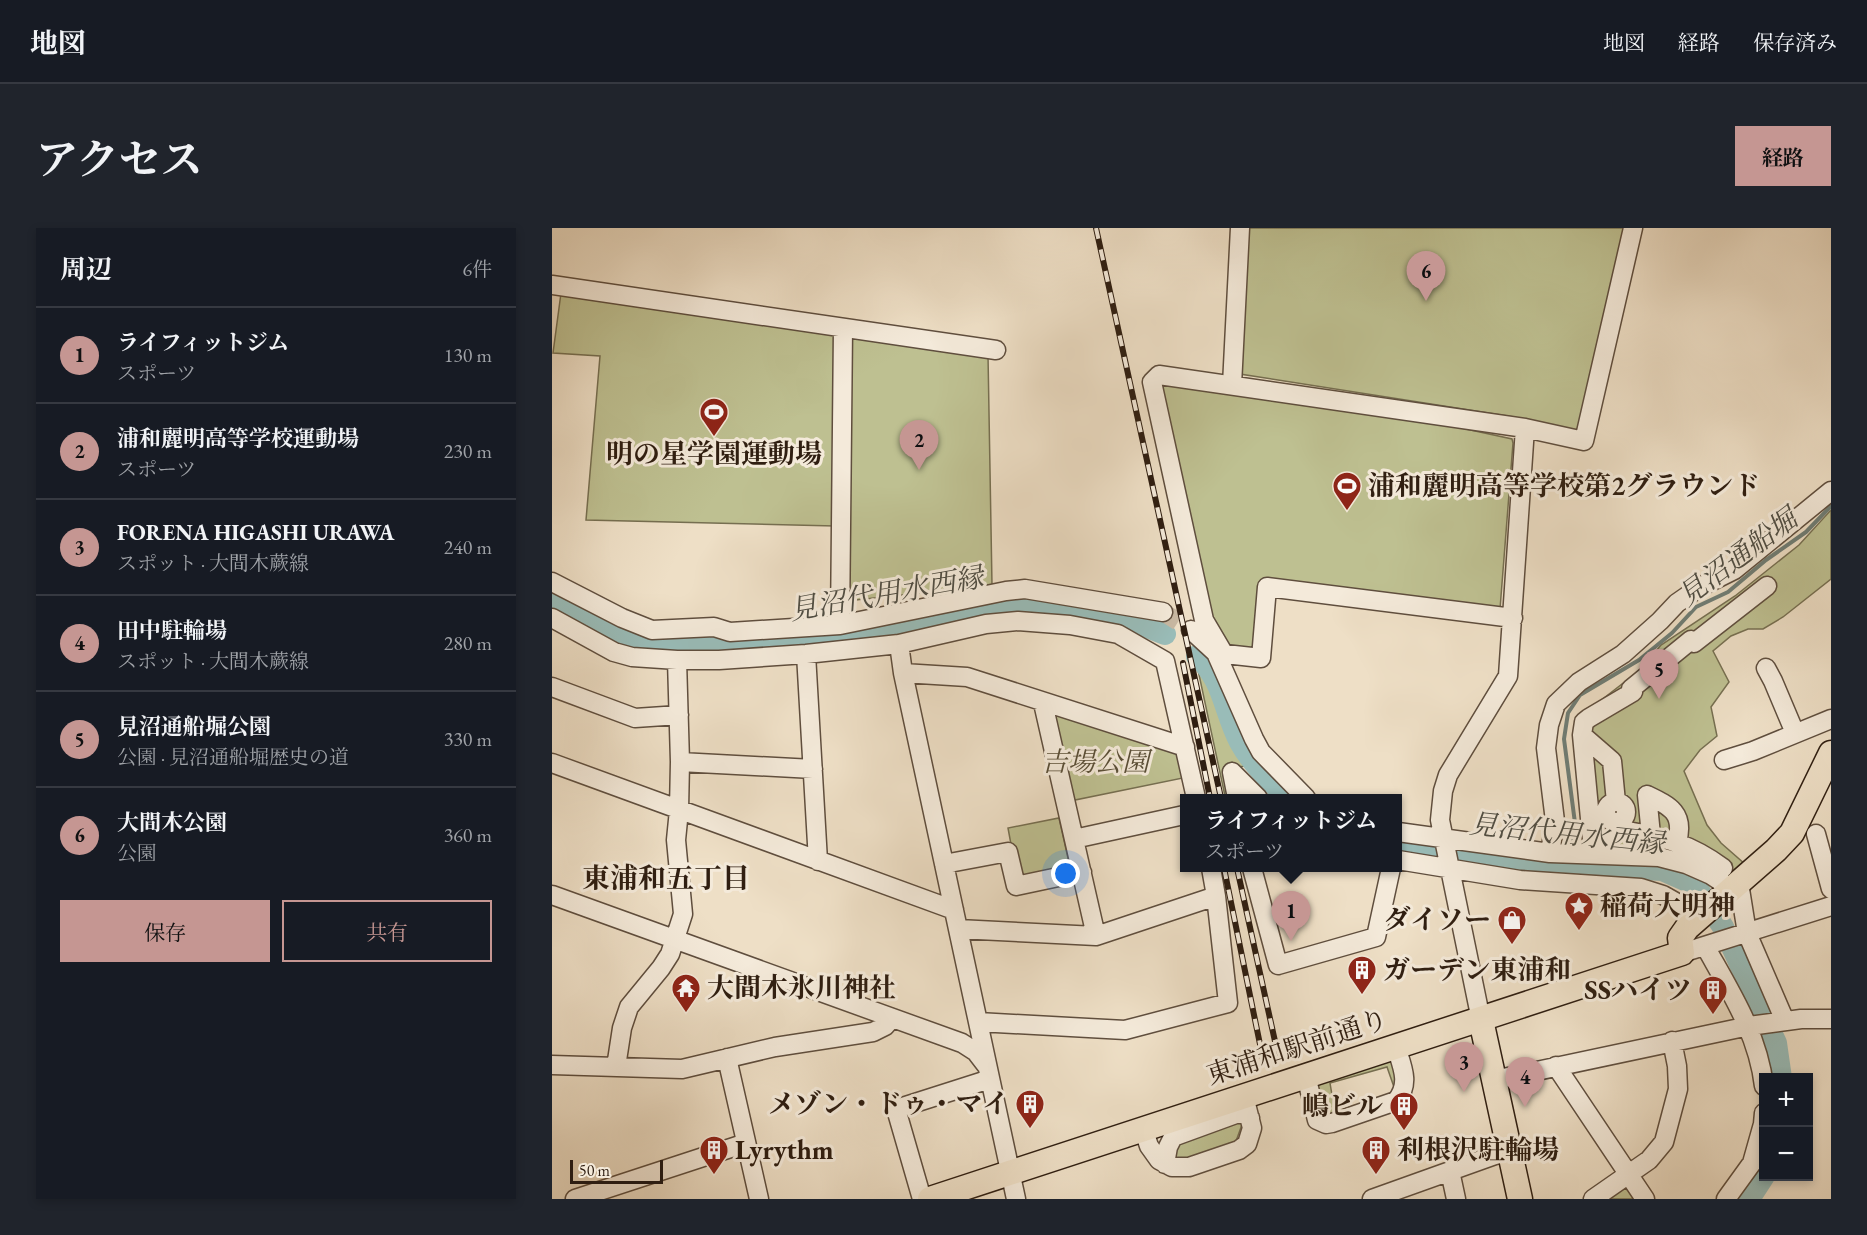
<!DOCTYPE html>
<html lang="ja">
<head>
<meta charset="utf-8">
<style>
  :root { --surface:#171b24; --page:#20242c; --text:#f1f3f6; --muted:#9ea1a6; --line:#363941; --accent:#c59692 }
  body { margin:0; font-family:"EB Garamond","Noto Serif JP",serif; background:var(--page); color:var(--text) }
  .controls { position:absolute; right:18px; bottom:18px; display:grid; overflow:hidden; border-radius:0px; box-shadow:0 3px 9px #0003 }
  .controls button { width:54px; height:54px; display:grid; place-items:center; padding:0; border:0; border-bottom:2px solid var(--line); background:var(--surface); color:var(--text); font:30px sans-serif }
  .scale { position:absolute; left:18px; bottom:15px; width:93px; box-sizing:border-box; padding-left:6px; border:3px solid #2f1e11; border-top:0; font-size:16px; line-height:21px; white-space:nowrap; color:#2f1e11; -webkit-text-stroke:4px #f4eada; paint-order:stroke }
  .you { position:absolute; left:514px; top:646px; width:21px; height:21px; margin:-15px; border:4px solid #fff; border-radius:50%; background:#1a73e8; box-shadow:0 0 0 9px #1a73e833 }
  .badge { display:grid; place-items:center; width:39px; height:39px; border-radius:50%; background:var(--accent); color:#111; font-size:20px; font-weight:700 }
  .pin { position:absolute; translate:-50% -50px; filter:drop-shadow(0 2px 3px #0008) }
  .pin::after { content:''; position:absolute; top:32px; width:21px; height:18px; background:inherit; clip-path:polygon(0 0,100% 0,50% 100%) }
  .popup { position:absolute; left:628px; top:566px; width:222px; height:78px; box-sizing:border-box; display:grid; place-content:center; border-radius:0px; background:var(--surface); filter:drop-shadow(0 2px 4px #0005); font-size:20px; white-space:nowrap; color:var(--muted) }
  .popup b { font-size:22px; color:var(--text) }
  .popup::after { content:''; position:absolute; left:50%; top:100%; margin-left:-12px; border:12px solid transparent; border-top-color:var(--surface) }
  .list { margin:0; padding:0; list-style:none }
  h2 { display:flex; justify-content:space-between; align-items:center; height:78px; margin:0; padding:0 24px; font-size:26px }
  h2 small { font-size:20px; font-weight:400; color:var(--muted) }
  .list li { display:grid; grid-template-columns:39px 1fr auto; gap:18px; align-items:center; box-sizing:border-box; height:96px; padding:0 24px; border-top:2px solid var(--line) }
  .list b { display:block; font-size:22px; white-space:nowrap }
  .list p { margin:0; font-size:20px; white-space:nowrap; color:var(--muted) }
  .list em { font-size:20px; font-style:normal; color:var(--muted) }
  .actions { display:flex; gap:12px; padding:18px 24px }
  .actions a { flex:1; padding:14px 0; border:2px solid var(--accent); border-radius:0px; text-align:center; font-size:21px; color:var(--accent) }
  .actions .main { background:var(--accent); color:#111 }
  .map { position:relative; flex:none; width:1279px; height:971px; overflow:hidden; border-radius:0px }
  header { display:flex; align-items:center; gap:36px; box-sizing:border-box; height:84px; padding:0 30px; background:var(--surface); border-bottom:2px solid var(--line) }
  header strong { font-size:28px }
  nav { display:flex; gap:33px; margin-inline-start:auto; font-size:21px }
  .intro { display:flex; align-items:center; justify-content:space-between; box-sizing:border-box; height:144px; padding:0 36px }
  h1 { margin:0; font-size:42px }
  .button { padding:15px 27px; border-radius:0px; background:var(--accent); color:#111; font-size:21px; font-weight:700 }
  main { display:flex; gap:36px; padding:0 36px }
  aside { flex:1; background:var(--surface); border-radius:0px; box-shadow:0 3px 9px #0003 }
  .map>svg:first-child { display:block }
  .green { fill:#bec091; stroke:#766f51; stroke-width:1.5 }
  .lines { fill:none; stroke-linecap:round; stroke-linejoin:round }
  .stream { stroke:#6f7d75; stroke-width:4 }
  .river { stroke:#99bcb8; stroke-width:22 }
  .minor-tunnel { stroke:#c8b8a2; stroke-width:18; stroke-dasharray:18 9; stroke-linecap:butt }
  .minor-casing { stroke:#5f4e3e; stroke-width:21 }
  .major-casing { stroke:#2f1e11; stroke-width:27 }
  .minor { stroke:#f4eada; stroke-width:18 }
  .major { stroke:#eedfc6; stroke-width:24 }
  .rail-casing { stroke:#2f1e11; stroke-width:6 }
  .rail { stroke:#f4eada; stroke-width:4; stroke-dasharray:11; stroke-linecap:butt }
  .labels { text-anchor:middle; stroke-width:6; stroke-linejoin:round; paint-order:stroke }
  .poi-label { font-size:27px; font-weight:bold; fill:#2f1e11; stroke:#f4eada; text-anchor:start }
  .park-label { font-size:27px; font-style:italic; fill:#5a4f37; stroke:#f4eada }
  .street-label { font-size:27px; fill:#2f1e11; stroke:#f4eada }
  .water-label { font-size:28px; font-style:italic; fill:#4f4d43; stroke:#f4eada }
  .neighbourhood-label { font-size:28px; font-weight:bold; fill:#2f1e11; stroke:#f4eada }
</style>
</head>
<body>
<header>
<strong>地図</strong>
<nav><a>地図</a><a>経路</a><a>保存済み</a></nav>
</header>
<div class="intro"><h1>アクセス</h1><a class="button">経路</a></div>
<main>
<aside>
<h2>周辺<small>6件</small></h2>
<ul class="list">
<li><span class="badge">1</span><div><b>ライフィットジム</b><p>スポーツ</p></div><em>130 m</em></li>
<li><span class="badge">2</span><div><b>浦和麗明高等学校運動場</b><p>スポーツ</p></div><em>230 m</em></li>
<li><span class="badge">3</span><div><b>FORENA HIGASHI URAWA</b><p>スポット · 大間木蕨線</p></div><em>240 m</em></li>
<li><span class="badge">4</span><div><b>田中駐輪場</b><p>スポット · 大間木蕨線</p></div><em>280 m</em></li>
<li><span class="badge">5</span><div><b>見沼通船堀公園</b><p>公園 · 見沼通船堀歴史の道</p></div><em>330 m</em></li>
<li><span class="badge">6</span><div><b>大間木公園</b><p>公園</p></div><em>360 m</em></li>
</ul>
<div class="actions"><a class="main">保存</a><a>共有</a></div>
</aside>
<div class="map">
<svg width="1279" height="971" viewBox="0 0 1279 971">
  <rect width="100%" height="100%" fill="#eedfc6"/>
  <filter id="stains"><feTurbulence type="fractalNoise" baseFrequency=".00333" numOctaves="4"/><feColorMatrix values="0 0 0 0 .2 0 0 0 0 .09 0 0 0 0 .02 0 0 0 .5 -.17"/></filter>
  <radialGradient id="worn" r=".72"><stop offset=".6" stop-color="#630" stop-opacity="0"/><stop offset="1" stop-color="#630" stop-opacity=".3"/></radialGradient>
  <path class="green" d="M695,0H1072L1027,204L962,189L688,146Z
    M9,65L284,104L283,298L34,292L48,128L1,125Z
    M297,106L436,127L440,357L295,373Z
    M610,154L877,193L960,211L961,215L948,381L710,353L705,420H674L655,384L607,158Z
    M1279,282V351L1231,389L1211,401H1196L1179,408L1161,423L1177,454L1159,479L1165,508L1148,522L1132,543L1155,597L1169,615L1194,637L1175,653L1152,640L1038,624L1039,480L1088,442L1109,417L1183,368L1247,317Z
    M646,442C659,449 666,483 671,497C676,511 684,526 693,538L674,541L678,566L673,568Z
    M506,484L627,526L631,550L518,573L499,489Z
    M507,590L518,639L465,649L456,600Z
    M845,831L850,847L842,859L835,839L778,855L783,885L782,889L771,884L764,856Z
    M692,891L683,916L635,930L625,931L622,925L631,908Z
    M1070,959L1076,962L1082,971H1052Z"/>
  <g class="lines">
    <path class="stream" d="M1019,611L1023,595L1012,511L1016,485L1028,467L1087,432L1120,405L1144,379L1176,364L1214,332L1254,304L1279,278"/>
    <path class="river" d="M0,368L76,408L100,415L125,418L272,411L468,372L526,380L573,390L613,406
      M645,428C672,452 672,484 688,514C700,536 719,553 736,570
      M846,615L921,627L1002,636L1110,642L1135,653L1145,660L1171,699L1224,815L1229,850
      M1197,971L1212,948"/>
    <path class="minor-tunnel" d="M611,384L639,402"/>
    <g class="minor-casing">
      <path id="minor" d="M0,57L444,122
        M680,157L688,0
        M0,354L70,390L100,402L162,399L178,404L288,397L454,363L473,361L611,384
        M0,390L62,424L80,429L125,432H167L254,426L347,416L434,396L466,393L518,397L566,406L613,433L644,570
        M288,397L291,100
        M639,402L664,425
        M347,416L351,445L464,971
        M254,426L266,633
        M672,426L652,392L600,154L607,147L973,200L1032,213L1081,0
        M1214,440L1221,453L1243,505
        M351,445L415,449L633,519
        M0,459L83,490L127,487
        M491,475L544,708
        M1030,507L1032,494L1037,490L1081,464L1079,461L1139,412L1142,415L1215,358
        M1172,532L1201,523L1279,491
        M128,534L261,541
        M0,535L402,682
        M680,544L706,570
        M680,544L685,570
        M754,570L709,524L702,511L664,425L709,430L715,359L961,390
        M1054 584a10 10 0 1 1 20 0a10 10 0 1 1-20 0Z
        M846,604L998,625L1107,629L1134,636L1159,647L1180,661
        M1264,606L1279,661
        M1099,607L1095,567C1118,578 1133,585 1125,614
        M522,611L632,587
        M1041,622L1030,507L1060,533L1064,574
        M1038,624L1050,614L1059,612L1065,601C1107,609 1135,613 1171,640
        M998,625L1003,593L994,520L997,497L1004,476L1027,454L1071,426L1108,393L1125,375L1148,359L1182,342L1279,263
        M846,632L968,652L1089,660L1111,667L1127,676L1140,695
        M392,636L456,624L464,658L530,644
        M700,640L726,737L824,709L839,640
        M1187,655L1195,705L1233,793
        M0,667L410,815L424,824L434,837
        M406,701L544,708L664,668
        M1153,718C1178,763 1206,806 1212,858
        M1130,725L1279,678
        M929,792L888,592L891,563L896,547L956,448L973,200
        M426,794L573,802L676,775L664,668L659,640
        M175,830L207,971
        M0,837L130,841L223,819L321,804L333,798L340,790
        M1004,838L1093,971
        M64,839L70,800L77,779L109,740L118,726L131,686L124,612L127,582L128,534L125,432
        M754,848L765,892L774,896L780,895L844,873C859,856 850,838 844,819
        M942,852L1197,798L1249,791H1279
        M591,900L597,918L607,932L620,939H637L687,922L695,916L700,900L692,868
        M613,936L616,919L621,909L684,886H693L698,890
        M898,943L904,971
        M23,971L194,915
        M370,971L344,881L438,851
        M820,971L957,922
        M1041,971L1097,932L1112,914L1126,861L1125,838L1120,813
        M1174,971L1200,935L1211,896L1212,885"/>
    </g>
    <g class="major-casing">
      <path id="major" d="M929,792L968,971
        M378,971L1130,725L1128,710L1135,700L1224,622L1240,605L1279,525"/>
    </g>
    <use href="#minor" class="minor"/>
    <use href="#major" class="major"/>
    <g class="rail-casing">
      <path id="rail" d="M544,0L669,570
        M631,435L658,570
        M672,640L711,831
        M685,640L726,827"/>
    </g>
    <use href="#rail" class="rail"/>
  </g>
  <defs>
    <g id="stadium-pin" transform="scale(1.5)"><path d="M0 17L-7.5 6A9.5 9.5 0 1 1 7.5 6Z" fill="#8f2418" stroke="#f4eada"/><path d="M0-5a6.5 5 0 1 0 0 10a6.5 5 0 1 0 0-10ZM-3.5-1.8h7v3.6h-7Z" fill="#fff"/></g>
    <g id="sight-pin" transform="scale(1.5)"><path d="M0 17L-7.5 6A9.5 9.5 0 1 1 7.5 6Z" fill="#8f2418" stroke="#f4eada"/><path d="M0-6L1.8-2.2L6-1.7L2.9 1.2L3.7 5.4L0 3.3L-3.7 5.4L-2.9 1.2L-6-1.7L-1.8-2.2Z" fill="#fff"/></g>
    <g id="shop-pin" transform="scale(1.5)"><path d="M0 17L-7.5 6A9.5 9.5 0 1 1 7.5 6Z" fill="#8f2418" stroke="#f4eada"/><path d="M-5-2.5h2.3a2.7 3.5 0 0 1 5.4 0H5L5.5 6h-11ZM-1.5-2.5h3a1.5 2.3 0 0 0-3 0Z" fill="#fff"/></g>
    <g id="building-pin" transform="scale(1.5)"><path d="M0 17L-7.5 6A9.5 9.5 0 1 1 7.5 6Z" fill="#8f2418" stroke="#f4eada"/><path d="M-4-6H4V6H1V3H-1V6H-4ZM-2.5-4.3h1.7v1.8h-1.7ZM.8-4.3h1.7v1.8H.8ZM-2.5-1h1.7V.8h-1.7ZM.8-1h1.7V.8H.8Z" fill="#fff"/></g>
    <g id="temple-pin" transform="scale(1.5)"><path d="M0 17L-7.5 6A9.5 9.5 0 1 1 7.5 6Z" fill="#8f2418" stroke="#f4eada"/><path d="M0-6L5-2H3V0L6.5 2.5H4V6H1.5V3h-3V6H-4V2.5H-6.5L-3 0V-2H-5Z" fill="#fff"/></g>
  </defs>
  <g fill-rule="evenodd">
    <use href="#stadium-pin" x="162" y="184"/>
    <use href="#stadium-pin" x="795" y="258"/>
    <use href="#sight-pin" x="1027" y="678"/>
    <use href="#shop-pin" x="960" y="692"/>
    <use href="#building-pin" x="810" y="742"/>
    <use href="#temple-pin" x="134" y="760"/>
    <use href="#building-pin" x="1161" y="762"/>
    <use href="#building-pin" x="478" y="876"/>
    <use href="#building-pin" x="852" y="878"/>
    <use href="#building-pin" x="162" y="922"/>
    <use href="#building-pin" x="824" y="922"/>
  </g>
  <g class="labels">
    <g class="poi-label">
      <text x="162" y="235" text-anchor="middle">明の星学園運動場</text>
      <text x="816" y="267">浦和麗明高等学校第2グラウンド</text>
      <text x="1048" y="687">稲荷大明神</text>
      <text x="939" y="701" text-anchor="end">ダイソー</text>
      <text x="831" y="751">ガーデン東浦和</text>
      <text x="155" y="769">大間木氷川神社</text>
      <text x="1140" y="771" text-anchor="end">SSハイツ</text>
      <text x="457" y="885" text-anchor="end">メゾン・ドゥ・マイ</text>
      <text x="831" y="887" text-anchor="end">嶋ビル</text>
      <text x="183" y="931">Lyrythm</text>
      <text x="845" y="931">利根沢駐輪場</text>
    </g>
    <g class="park-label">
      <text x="543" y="543">吉場公園</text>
    </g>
    <g class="street-label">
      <text transform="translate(745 819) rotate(-18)" y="9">東浦和駅前通り</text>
    </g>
    <g class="water-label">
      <text transform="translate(1185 329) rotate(-37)" y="10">見沼通船堀</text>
      <text transform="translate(334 365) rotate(-10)" y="10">見沼代用水西縁</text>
      <text transform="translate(1015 605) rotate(6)" y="10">見沼代用水西縁</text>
    </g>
    <g class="neighbourhood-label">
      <text x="114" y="660">東浦和五丁目</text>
    </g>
  </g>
  <rect width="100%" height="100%" filter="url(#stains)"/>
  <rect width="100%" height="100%" fill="url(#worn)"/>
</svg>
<div class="controls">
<button>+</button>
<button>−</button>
</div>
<div class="scale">50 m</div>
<div class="you"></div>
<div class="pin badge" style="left:739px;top:713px">1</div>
<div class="popup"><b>ライフィットジム</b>スポーツ</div>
<div class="pin badge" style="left:367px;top:242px">2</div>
<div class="pin badge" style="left:912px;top:864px">3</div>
<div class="pin badge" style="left:973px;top:879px">4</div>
<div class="pin badge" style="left:1107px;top:471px">5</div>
<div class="pin badge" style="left:874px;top:73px">6</div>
</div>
</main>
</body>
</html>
